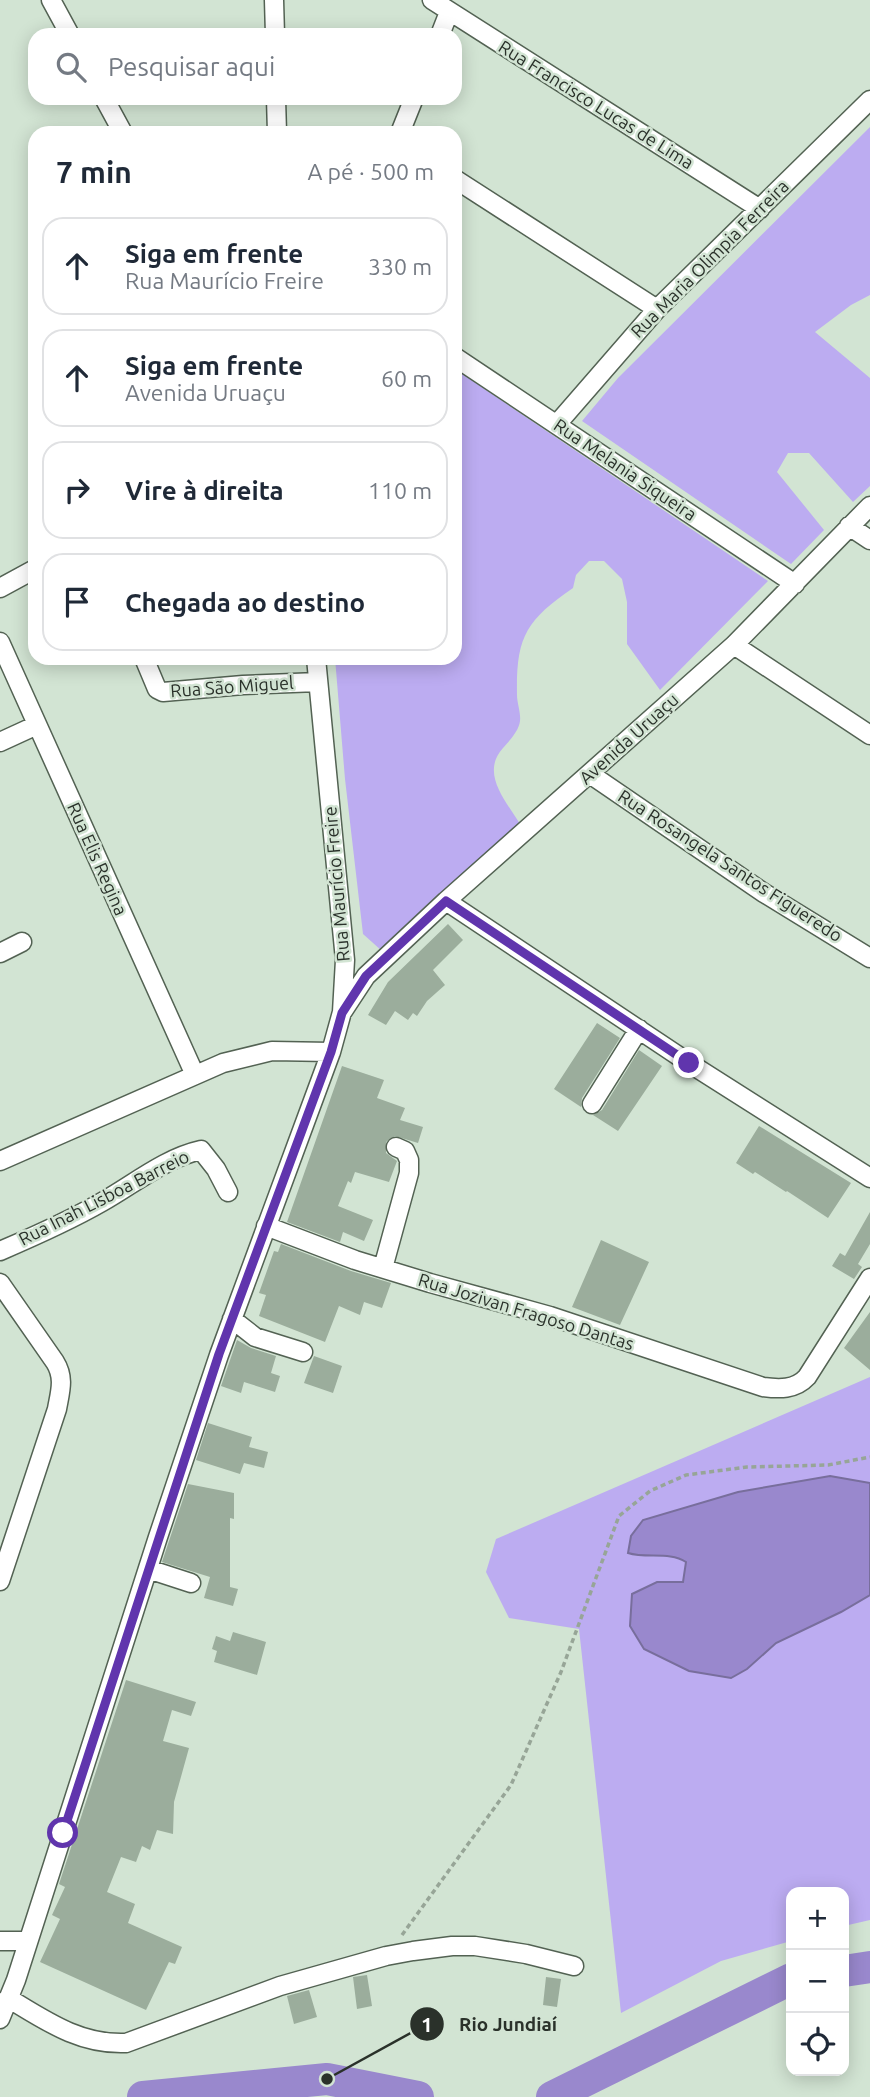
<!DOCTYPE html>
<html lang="pt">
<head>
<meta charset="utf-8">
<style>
  :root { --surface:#fff; --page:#f6f6f7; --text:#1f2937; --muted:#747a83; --line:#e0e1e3 }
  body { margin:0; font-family:Ubuntu,sans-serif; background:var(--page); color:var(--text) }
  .controls { position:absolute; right:21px; bottom:21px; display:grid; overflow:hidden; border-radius:14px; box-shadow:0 4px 18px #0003 }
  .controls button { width:63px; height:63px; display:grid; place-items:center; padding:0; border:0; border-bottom:2px solid var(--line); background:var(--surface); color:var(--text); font:35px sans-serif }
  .stop { position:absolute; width:21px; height:21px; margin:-16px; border:5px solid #6035ad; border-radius:50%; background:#fff }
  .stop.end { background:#6035ad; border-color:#fff; box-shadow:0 2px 7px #0008 }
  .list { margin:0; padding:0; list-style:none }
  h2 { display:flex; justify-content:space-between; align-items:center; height:91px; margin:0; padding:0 28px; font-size:30px }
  h2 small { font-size:23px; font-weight:400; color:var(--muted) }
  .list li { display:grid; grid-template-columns:46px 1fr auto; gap:21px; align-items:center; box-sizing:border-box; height:98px; margin:0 14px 14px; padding:0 14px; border:2px solid var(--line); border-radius:21px }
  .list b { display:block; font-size:26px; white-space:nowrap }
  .list p { margin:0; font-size:23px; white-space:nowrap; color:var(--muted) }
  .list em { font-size:23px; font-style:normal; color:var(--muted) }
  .icon { flex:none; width:38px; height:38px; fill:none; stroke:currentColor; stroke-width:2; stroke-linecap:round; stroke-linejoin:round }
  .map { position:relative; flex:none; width:870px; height:2097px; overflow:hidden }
  .search { position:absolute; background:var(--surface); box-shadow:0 4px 18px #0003; left:28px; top:28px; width:434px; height:77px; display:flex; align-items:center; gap:18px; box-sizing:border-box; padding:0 24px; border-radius:21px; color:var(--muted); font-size:26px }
  .panel { position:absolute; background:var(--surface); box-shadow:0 4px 18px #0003; left:28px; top:126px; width:434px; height:539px; border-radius:21px }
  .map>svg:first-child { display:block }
  .green { fill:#bcacf1 }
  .water { fill:#9988cd; stroke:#786e9c; stroke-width:2 }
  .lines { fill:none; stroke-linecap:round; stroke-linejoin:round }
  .river { stroke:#9988cd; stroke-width:32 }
  .building { fill:#9bad9c }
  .minor-casing { stroke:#536253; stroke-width:21 }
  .path { stroke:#97a597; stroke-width:3.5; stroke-dasharray:5 3.5; stroke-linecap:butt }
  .minor { stroke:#fff; stroke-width:18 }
  .route { stroke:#6035ad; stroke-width:9 }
  .labels { text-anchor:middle; stroke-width:5; stroke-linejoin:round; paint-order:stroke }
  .street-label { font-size:18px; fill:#2a312a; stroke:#d2e4d3 }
  .leader { fill:none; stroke:#2a312a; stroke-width:2.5 }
  .callout-dot { fill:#2a312a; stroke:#d2e4d3; stroke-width:2.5 }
  .mark-label { font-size:21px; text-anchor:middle; font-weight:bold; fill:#fff }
  .callout-label { font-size:19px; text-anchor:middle; font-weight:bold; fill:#2a312a; stroke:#d2e4d3; stroke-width:5; stroke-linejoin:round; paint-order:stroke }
</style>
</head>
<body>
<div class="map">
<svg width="870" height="2097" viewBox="0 0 870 2097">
  <rect width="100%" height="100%" fill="#d2e4d3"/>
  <path class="green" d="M870,127V295L851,305L815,332L870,378V486L853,502L809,453H788L777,472L824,530L791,564L582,421L618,378Z
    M455,369L768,581L660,690L627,644V602L622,579L604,561H589L576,575L573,588C525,621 516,638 517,695C517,703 521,713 520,721C519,731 509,741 503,748C480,773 506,801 520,824L382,951L363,934L345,779L335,658H455Z
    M870,1377V1483L830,1476L738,1492L643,1520L640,1556H677L686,1562L684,1582H657L747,1669L776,1643L841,1612L870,1595V1920L844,1926V1892H791V1941L721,1961L621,2013L579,1629L509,1618L486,1572L496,1539Z"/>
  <path class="water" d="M830,1476L870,1483V1595L841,1612L776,1643L747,1669L731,1678L689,1671L644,1649L630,1626L632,1594L657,1582H683L686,1562C669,1551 647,1559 628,1553L631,1536L643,1520L738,1492Z"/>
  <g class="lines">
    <path class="river" d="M844,1971L870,1967
      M143,2097L327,2079L418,2097
      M552,2097L791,1979"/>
  </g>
  <path class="building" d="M448,924L463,940L433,970L445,985L427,1001L417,1016L413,1013L408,1020L395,1011L386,1025L368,1015L388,982Z
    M597,1023L620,1038L582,1098L581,1107L554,1089Z
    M639,1050L662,1066L618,1131L593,1115L602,1110Z
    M342,1066L384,1080L377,1098L405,1108L400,1120L423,1127L418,1143L395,1136L386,1142V1153L397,1161L389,1182L355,1172L351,1183L348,1181L338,1206L373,1220L364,1241L343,1232L340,1242L287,1222Z
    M759,1126L851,1183L828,1218L787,1191L786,1192L755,1172L753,1174L736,1163Z
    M870,1212V1244L858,1264L862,1267L854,1279L832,1266L840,1253L845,1256Z
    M601,1240L649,1262L620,1325L572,1307Z
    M281,1244L351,1271L391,1283L382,1308L364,1302L360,1315L339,1306L325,1342L259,1316L266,1295L259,1293L274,1251L278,1252Z
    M870,1312V1370L844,1348Z
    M237,1340L251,1348L276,1356L271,1373L280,1376L275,1392L244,1382L241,1393L221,1386Z
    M314,1356L342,1366L333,1393L304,1383Z
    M208,1423L252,1437L249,1447L268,1452L264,1468L244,1463L240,1474L196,1460Z
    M188,1484L234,1493V1519L230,1518V1587L238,1589L233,1606L204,1598L210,1577L162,1562Z
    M233,1632L266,1642L257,1675L214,1662L217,1651L212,1649L216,1636L230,1641Z
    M126,1680L196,1702L191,1716L172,1710L163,1741L189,1748L174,1802L173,1834L157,1830L150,1850L142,1846L136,1862L121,1857L107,1892L135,1904L128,1923L182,1947L175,1964L169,1962L146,2010L40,1962L60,1919L52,1915L65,1887L59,1884Z
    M367,1975L372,2006L357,2009L353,1977Z
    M546,1977L561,1979L557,2007L543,2005Z
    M309,1990L317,2017L294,2024L287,1996Z"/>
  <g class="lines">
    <g class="minor-casing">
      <path id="minor" d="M51,0L70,35
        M274,0L275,35
        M432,0L760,209
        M440,35L449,12
        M104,98L123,133
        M276,98L277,133
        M400,133L414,98
        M455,179L657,309
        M455,357L795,584
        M557,424L657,309L870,100
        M849,526L870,540
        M0,588L35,569
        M0,642L195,1075
        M734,645L870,735
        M144,658L157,689L163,692L243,685L318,682
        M0,742L37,725
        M590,774L764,893L870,958
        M446,901L689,1063L870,1178
        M0,953L22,942
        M343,1011L366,976L446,901L734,645L870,506
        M592,1104L639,1029
        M0,1161L223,1063L272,1051L331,1052
        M266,1226L355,1260L430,1283L550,1316L763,1387C779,1389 795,1390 807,1377L870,1278
        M0,1251C35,1236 69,1221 102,1202C134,1184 165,1158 201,1150L216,1169L228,1192
        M383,1268L409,1173V1160L405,1151L396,1147
        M0,1283L55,1362C65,1378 60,1392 57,1409L0,1581
        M232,1319L255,1337L303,1352
        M148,1569L191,1583
        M0,1941H28
        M8,1998C46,2021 80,2045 126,2043L280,1986L386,1956L413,1951L452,1946H475L526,1954L574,1966
        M0,2019L16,1980L158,1537L219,1355L331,1052L342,1012L345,960L316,658"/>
    </g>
    <path class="path" d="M402,1935L511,1785L561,1672L619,1516L650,1491L686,1475L747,1467L828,1465L870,1457"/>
    <use href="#minor" class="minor"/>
  </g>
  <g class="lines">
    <path class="route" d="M63,1833L219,1354L331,1052L342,1013L366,976L446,901L689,1063"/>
  </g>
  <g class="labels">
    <g class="street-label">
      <text transform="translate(596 105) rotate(32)" y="6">Rua Francisco Lucas de Lima</text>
      <text transform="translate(710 259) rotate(-45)" y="6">Rua Maria Olimpia Ferreira</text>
      <text transform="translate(625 470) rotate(34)" y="6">Rua Melania Siqueira</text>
      <text transform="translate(232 687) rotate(-4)" y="6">Rua São Miguel</text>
      <text transform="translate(629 739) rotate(-42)" y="6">Avenida Uruaçu</text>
      <text transform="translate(97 859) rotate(66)" y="6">Rua Elis Regina</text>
      <text transform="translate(730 866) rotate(33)" y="6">Rua Rosangela Santos Figueredo</text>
      <text transform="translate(337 884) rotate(-95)" y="6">Rua Maurício Freire</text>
      <text transform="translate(104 1198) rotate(-27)" y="6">Rua Inah Lisboa Barreio</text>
      <text transform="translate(526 1312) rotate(17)" y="6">Rua Jozivan Fragoso Dantas</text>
    </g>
  </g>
  <path class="leader" d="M327 2079L427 2024"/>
  <g class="callout-dot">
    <circle cx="327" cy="2079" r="7"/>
    <circle cx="427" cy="2024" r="18"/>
  </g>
  <g class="mark-label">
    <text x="427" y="2032">1</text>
  </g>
  <g class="callout-label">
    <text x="508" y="2031">Rio Jundiaí</text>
  </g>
</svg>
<div class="controls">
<button>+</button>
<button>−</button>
<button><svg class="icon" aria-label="locate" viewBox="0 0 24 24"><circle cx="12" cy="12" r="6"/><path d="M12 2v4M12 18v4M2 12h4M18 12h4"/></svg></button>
</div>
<div class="stop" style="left:63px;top:1833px"></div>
<div class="stop end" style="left:689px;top:1063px"></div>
<div class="search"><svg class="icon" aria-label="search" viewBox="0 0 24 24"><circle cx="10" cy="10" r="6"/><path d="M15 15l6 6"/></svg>Pesquisar aqui</div>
<section class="panel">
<h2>7 min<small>A pé · 500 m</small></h2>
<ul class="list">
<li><svg class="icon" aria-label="ahead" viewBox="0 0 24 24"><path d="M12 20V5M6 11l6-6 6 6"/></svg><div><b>Siga em frente</b><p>Rua Maurício Freire</p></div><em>330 m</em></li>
<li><svg class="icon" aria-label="ahead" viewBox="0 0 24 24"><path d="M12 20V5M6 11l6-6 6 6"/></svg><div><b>Siga em frente</b><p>Avenida Uruaçu</p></div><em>60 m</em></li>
<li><svg class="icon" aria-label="right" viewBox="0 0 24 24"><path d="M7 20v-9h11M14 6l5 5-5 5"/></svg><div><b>Vire à direita</b></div><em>110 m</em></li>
<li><svg class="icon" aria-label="arrive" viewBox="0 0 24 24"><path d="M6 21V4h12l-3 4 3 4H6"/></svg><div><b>Chegada ao destino</b></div></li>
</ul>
</section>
</div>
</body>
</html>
